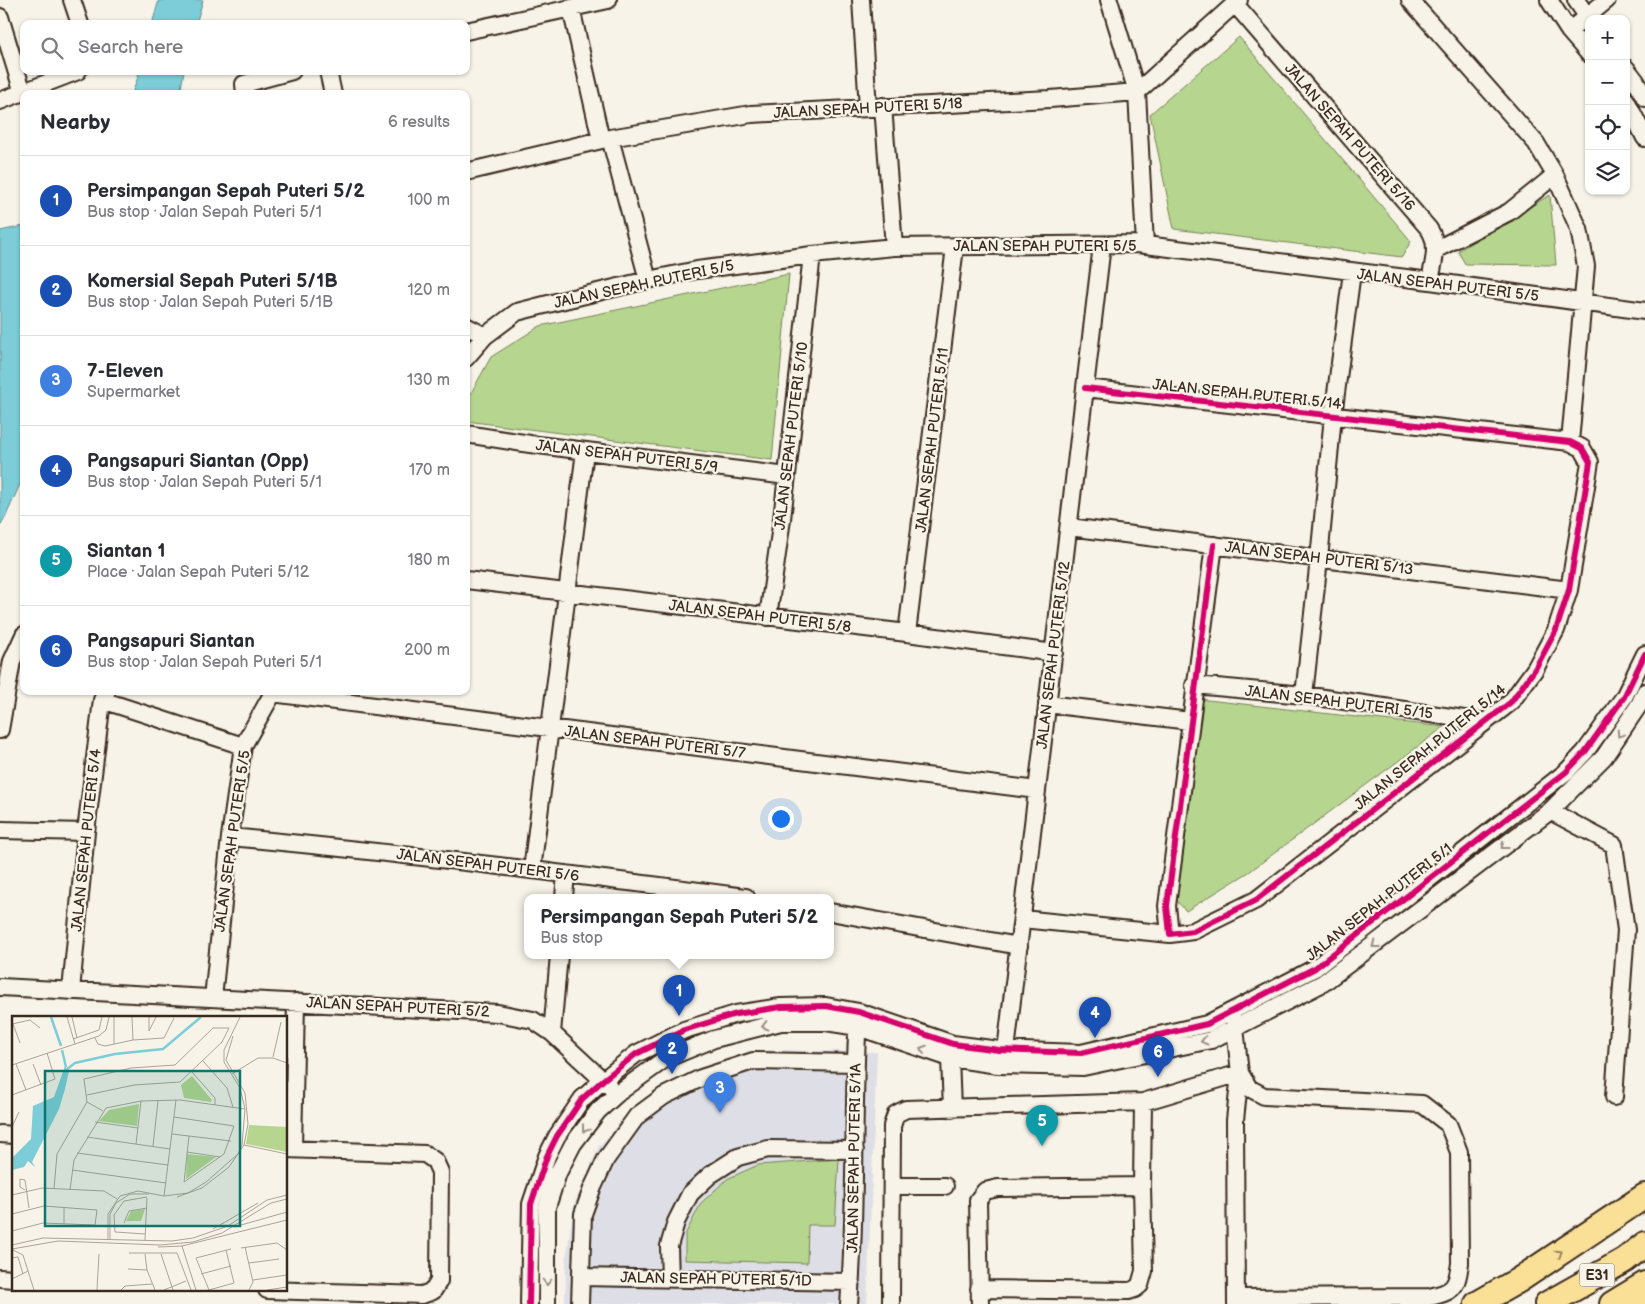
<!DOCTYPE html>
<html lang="en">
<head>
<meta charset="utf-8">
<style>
  :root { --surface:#fff; --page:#f7f7f7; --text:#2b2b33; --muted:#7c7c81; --line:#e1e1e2; --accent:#1f6fb2 }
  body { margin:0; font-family:"Balsamiq Sans",sans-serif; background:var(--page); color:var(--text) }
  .controls { position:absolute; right:15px; top:15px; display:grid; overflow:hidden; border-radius:10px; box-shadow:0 1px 4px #0004 }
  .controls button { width:45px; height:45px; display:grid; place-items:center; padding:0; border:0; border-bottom:1px solid var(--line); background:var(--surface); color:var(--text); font:25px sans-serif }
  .you { position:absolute; left:780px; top:818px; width:18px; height:18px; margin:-12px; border:4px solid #fff; border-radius:50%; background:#1a73e8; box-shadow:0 0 0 8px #1a73e833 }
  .badge { display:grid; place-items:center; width:32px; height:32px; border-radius:50%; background:var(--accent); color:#fff; font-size:16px; font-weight:700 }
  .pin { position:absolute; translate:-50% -41px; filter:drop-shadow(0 1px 2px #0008) }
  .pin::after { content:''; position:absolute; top:26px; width:18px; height:15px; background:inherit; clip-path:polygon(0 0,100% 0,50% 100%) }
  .popup { position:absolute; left:524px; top:894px; width:310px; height:65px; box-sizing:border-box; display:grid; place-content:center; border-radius:10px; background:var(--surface); filter:drop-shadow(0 1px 4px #0005); font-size:16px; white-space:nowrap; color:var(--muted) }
  .popup b { font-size:19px; color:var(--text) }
  .popup::after { content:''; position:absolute; left:50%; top:100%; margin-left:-10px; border:10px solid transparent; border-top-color:var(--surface) }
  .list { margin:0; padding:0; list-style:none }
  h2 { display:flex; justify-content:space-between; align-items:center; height:65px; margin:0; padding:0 20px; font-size:21px }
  h2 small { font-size:16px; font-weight:400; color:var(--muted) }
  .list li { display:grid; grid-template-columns:32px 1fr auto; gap:15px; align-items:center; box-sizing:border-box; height:90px; padding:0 20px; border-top:1px solid var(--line) }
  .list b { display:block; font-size:19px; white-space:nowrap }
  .list p { margin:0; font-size:16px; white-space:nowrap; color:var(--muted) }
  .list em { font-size:16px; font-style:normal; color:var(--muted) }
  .icon { flex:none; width:28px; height:28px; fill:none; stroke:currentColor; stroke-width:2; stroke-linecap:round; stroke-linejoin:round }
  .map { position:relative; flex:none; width:1645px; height:1304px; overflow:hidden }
  .search { position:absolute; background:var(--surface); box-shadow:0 1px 4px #0004; left:20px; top:20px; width:450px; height:55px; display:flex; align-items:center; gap:12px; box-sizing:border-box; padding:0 18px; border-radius:10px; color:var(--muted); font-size:19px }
  .panel { position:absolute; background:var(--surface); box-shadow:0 1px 4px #0004; left:20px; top:90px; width:450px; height:605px; border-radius:10px }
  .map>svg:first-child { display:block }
  .built { fill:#dedfe6 }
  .green { fill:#b6d68f; stroke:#788056 }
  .water { fill:#7ccdd7; stroke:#628c8d }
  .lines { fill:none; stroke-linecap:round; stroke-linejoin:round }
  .minor-casing { stroke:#3b2a1e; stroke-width:20 }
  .major-casing { stroke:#3b2a1e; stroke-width:24 }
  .highway-casing { stroke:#3b2a1e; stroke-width:28 }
  .minor { stroke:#f7f3e8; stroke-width:16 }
  .major { stroke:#fadf96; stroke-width:20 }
  .highway { stroke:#fadf96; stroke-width:24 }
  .cycleway-casing { stroke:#f7f3e8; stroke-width:9 }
  .cycleway { stroke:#d6006c; stroke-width:6 }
  .oneway { stroke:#998e83 }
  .oneway2 { stroke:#9a845a }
  .labels { text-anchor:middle; stroke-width:4.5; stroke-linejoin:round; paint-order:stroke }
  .shield { fill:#f7f3e8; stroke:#73665b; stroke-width:1 }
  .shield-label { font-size:14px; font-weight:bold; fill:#3b2a1e }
  .street-label { font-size:15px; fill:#3b2a1e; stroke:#f7f3e8 }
  .inset-river { fill:none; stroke:#7ccdd7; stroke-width:2.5 }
  .inset-road { fill:none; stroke:#aca397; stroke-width:1 }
  .view { fill:#0f766e; fill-opacity:0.15; stroke:#0f766e; stroke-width:2.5 }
  .inset-edge { fill:none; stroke:#3b2a1e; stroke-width:2.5 }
</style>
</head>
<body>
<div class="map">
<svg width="1645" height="1304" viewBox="0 0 1645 1304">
  <rect width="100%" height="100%" fill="#f7f3e8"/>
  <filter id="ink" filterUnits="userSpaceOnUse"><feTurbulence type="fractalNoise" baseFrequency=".02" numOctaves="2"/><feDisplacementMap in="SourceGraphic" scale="10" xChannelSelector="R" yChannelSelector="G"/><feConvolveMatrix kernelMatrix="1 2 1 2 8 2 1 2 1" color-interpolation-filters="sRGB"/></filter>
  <g filter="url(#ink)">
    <path class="built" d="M769,1050L877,1052L867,1304H565L566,1258L574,1205L599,1146L641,1105L692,1075Z"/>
    <path class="green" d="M1239,37L1411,241L1402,257L1174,229L1150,114Z
      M1550,195L1556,265L1465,264L1458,251Z
      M789,274L772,460L466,421V402L491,357L540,326Z
      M1199,699L1444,727L1249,872L1186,911L1175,899Z
      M839,1159L835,1225H808L807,1263L685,1260V1235L701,1203L727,1179L758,1165Z"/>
    <path class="water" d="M159,0H203L196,24H152Z
      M140,71H184L180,94H132Z
      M24,226V475L6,516L0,526V231Z"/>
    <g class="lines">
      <g class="minor-casing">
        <path id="minor" d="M72,0L80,24
          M861,0L868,108
          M1109,0L1137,92L1145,245
          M1410,0L1536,143L1555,175L1579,229L1586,266L1570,442
          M1549,0L1569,31L1589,54
          M1576,0L1589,19
          M1235,4L1429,229C1440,245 1433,263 1430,281
          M571,8L601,140
          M0,17L23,93
          M466,31L608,0
          M1569,31L1607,0
          M1626,68L1636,81L1645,98
          M328,71L333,94
          M245,94L244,84L292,71
          M1626,100L1645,138
          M0,101L78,71
          M883,106L894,247
          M610,138L648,280
          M466,172L610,138L751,114L1050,99L1137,92L1239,0
          M1435,250L1509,212L1555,175
          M466,326L485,336
          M466,358L485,336L517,312L556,302L648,280L697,270L812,255L894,247L1138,244L1430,281L1645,311
          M1085,388L1570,442L1582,448L1590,462L1569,590L1556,630L1535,669L1511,702L1256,900L1193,931L1170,934L1167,906L1214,545
          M466,434L530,444L787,476
          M1069,527L1569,590
          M466,580L907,633L1054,653
          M768,617L782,519L812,255
          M907,633L955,247
          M1194,685L1304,695L1484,722
          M272,693L1037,790
          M1304,695L1319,559L1333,416L1352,272
          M102,700L243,746
          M1047,704L1190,721
          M0,730L12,661L24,635
          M1550,811L1614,845L1626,930L1614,1097
          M0,830L86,832
          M230,837C403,853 574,875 746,897
          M532,870L585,451
          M564,897L566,874
          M830,912L1019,946
          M1022,919L1170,934
          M0,987L498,1013L533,1020L552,1033L609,1086
          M71,991L86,832L102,700L107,691
          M213,998L230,837L243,746L274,691
          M1234,1019L1240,1073L1249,1088L1264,1096L1422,1104L1448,1124L1459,1152L1460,1263C1457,1287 1454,1292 1429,1297L1236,1298
          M552,1033L559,955
          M950,1058L952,1109
          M1005,1059L1102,245
          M0,1134L14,1135
          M293,1149L296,1002
          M892,1186H945
          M581,1277L851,1282
          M0,1278L14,1279
          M670,1279L669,1246L676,1222L690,1194L710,1175L738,1157L768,1149L855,1150
          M979,1289L1129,1291L1135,1289L1140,1285L1144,1271L1142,1186L1143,1102
          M267,1290L422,1295L433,1291L439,1281L440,1172L435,1161L425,1154L286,1149
          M529,1304L531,1204L547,1156L557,1136L582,1099L603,1080L636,1054L684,1030L736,1014L781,1007L826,1006L859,1012L953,1044L999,1050L1081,1053L1207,1024L1315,968L1566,772L1585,752L1624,697L1645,654
          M547,1304V1207L558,1173L573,1144L598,1111L618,1093L665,1059L714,1039L781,1022H826L858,1027L950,1058L998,1065L1083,1067L1211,1040L1323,983L1550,811L1604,757L1639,705L1645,692
          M580,1304L583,1214L592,1189L606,1159L637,1116L664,1096L701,1078L753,1061L855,1063
          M849,1304C857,1208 852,1112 858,1016
          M891,1304L892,1126L896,1114L906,1109L1143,1102L1240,1073L1235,1120L1236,1304
          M980,1304L978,1200L985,1191L998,1188L1142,1186"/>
      </g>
      <g class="major-casing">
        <path id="major" d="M1630,1304L1645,1300"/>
      </g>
      <g class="highway-casing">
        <path id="highway" d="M1477,1304L1519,1280L1645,1196
          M1547,1304L1625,1260L1645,1244
          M1612,1304L1645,1284"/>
      </g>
      <use href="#minor" class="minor"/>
      <use href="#major" class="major"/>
      <use href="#highway" class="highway"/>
      <g class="cycleway-casing">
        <path id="cycleway" d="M1085,388L1570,442L1582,448L1590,462L1569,590L1556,630L1535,669L1511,702L1256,900L1193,931L1170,934L1167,906L1214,545
          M529,1304L531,1204L547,1156L557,1136L582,1099L603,1080L636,1054L684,1030L736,1014L781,1007L826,1006L859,1012L953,1044L999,1050L1081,1053L1207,1024L1315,968L1566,772L1585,752L1624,697L1645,654"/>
      </g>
      <use href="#cycleway" class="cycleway"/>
    </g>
    <defs><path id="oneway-chevron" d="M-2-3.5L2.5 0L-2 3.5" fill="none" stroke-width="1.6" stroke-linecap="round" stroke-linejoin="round" transform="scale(1.25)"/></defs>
    <g class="oneway">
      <use href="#oneway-chevron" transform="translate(1620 734) rotate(124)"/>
      <use href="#oneway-chevron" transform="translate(1504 846) rotate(143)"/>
      <use href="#oneway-chevron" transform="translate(1375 945) rotate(143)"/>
      <use href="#oneway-chevron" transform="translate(765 1026) rotate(166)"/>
      <use href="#oneway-chevron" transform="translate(1204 1041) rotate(167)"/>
      <use href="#oneway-chevron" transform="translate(923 1049) rotate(-161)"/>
      <use href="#oneway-chevron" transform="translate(585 1129) rotate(127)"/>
      <use href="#oneway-chevron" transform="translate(547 1282) rotate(90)"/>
    </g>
    <use class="oneway2" href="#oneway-chevron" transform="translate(1559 1253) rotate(-34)"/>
  </g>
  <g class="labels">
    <rect class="shield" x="1579.5" y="1263.5" width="35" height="23" rx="4"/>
    <g class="shield-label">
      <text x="1597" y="1280">E31</text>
    </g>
    <g class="street-label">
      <text transform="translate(868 108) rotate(-3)" y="5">JALAN SEPAH PUTERI 5/18</text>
      <text transform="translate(1350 137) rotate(49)" y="5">JALAN SEPAH PUTERI 5/16</text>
      <text x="1045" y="251">JALAN SEPAH PUTERI 5/5</text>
      <text transform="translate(644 284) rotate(-12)" y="5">JALAN SEPAH PUTERI 5/5</text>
      <text transform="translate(1448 285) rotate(7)" y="5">JALAN SEPAH PUTERI 5/5</text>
      <text transform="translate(1247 394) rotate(6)" y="5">JALAN SEPAH PUTERI 5/14</text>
      <text transform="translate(791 436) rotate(-83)" y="5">JALAN SEPAH PUTERI 5/10</text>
      <text transform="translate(932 440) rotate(-83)" y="5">JALAN SEPAH PUTERI 5/11</text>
      <text transform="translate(627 456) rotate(7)" y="5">JALAN SEPAH PUTERI 5/9</text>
      <text transform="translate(1319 558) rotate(7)" y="5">JALAN SEPAH PUTERI 5/13</text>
      <text transform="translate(760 616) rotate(7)" y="5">JALAN SEPAH PUTERI 5/8</text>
      <text transform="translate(1053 655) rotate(-83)" y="5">JALAN SEPAH PUTERI 5/12</text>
      <text transform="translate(1339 702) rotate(7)" y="5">JALAN SEPAH PUTERI 5/15</text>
      <text transform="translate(655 742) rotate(7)" y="5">JALAN SEPAH PUTERI 5/7</text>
      <text transform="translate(1430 747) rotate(-39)" y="5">JALAN SEPAH PUTERI 5/14</text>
      <text transform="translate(86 840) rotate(-84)" y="5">JALAN SEPAH PUTERI 5/4</text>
      <text transform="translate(232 841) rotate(-82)" y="5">JALAN SEPAH PUTERI 5/5</text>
      <text transform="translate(488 865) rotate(7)" y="5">JALAN SEPAH PUTERI 5/6</text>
      <text transform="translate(1379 902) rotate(-38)" y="5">JALAN SEPAH PUTERI 5/1</text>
      <text transform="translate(398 1007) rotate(3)" y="5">JALAN SEPAH PUTERI 5/2</text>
      <text transform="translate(854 1158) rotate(-89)" y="5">JALAN SEPAH PUTERI 5/1A</text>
      <text transform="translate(716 1279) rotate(1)" y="5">JALAN SEPAH PUTERI 5/1D</text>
    </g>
  </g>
  <g transform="translate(12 1016)">
    <rect width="275" height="275" fill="#f7f3e8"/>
    <path d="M180,60L200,84L199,86L172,82L169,69ZM127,88L125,110L87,105L97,94ZM237,109L275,111V136L234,128ZM175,138L204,141L174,163ZM133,193L129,205H114L119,195Z" fill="#b6d68f"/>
    <path d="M53,50L57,55L53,73L47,93L20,146L23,151L16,145L12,151L0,154V142L19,123L21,90L42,81Z" fill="#7ccdd7"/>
    <path class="inset-river" d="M39,1L49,30M50,34L54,51M54,54L63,47L103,38L151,33L189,1"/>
    <path class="inset-road" d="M55,1L63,28M60,1L65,22M102,1V28M120,1L121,24M137,1V15L144,1M0,8L18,4L28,12M1,8L8,27M83,22L86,28L93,30L121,24L152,22L162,2M61,23L87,14L90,1M261,41L269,6M191,45L215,72L221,91M4,48L14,74M21,48L29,69M0,49L87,20L94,14L97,1M180,56L203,82V89M220,58L246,42H261L275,47M0,79L43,63L35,37M75,86L91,95M162,101L222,110L212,138L172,166L177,120M83,106L126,112M0,111L7,96M160,118L219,125M75,121L158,133M124,128L129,85M232,129L275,138M141,130L146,85M175,136L208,141M65,137L156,149M60,154L154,167M42,173L45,138L75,86L72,63L119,52L163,49L201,12H217L210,26L168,66L122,69L75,79M13,174L8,171V163L13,164L17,192M58,174L62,144L94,92L129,85L168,84L233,93M0,179L30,172L92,175L105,183M152,180L164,84M165,181L190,172L217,151L232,129L236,108L233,77L214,44L221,20M52,191V208M0,198L32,190L85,194L83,209L31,207L0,215M112,207L117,195L135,192M222,211L275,196M201,213L246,187M133,218L103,216L102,199L112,185L135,181M96,223V198L108,180L126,175L152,180L176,177L194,166L226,138L230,129L233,93L228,72L212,46V34L228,1M98,223V198L104,187L118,178H137M133,224L135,182M0,229L31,222L160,225L181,222L216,210L255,184L275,179M170,230L184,274M146,231L170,230L275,204M233,231L241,266L237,274M229,232L265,227L275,234M0,233L46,225L148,229L181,226L210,217L259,187L275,183M1,234L11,239L22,274M117,237H165L179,274M133,238L135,254L143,274M149,238L161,274M0,242L6,241L11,258M237,247L267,243M116,253L135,254M189,258L219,250M0,263L16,255M241,264L275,259M85,274L87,238M109,274L113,270L140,268M152,274L174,265M197,274L184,242L219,233M197,274L222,267L214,234M255,274L275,271"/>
    <path class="view" d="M33,55H228V210H33Z"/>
    <rect width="275" height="275" class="inset-edge"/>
  </g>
</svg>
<div class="controls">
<button>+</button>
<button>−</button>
<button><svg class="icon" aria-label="locate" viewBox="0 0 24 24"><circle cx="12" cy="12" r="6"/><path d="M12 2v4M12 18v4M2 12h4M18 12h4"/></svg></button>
<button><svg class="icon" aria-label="layers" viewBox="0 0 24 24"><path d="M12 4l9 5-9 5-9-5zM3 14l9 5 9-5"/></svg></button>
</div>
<div class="you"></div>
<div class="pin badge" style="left:679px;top:1016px;background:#1a4fb4">1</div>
<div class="popup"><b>Persimpangan Sepah Puteri 5/2</b>Bus stop</div>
<div class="pin badge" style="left:672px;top:1074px;background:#1a4fb4">2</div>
<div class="pin badge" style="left:720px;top:1113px;background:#3f7fe0">3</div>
<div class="pin badge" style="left:1095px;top:1038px;background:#1a4fb4">4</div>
<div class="pin badge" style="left:1042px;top:1146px;background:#0f9aa8">5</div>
<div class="pin badge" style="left:1158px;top:1077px;background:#1a4fb4">6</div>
<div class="search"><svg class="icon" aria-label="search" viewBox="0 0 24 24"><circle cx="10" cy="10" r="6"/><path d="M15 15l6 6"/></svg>Search here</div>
<section class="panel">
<h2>Nearby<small>6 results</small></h2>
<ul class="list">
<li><span class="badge" style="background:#1a4fb4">1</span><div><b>Persimpangan Sepah Puteri 5/2</b><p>Bus stop · Jalan Sepah Puteri 5/1</p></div><em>100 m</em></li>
<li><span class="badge" style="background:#1a4fb4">2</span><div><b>Komersial Sepah Puteri 5/1B</b><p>Bus stop · Jalan Sepah Puteri 5/1B</p></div><em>120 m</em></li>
<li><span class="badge" style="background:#3f7fe0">3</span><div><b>7-Eleven</b><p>Supermarket</p></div><em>130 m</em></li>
<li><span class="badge" style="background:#1a4fb4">4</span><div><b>Pangsapuri Siantan (Opp)</b><p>Bus stop · Jalan Sepah Puteri 5/1</p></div><em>170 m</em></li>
<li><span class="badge" style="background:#0f9aa8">5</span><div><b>Siantan 1</b><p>Place · Jalan Sepah Puteri 5/12</p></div><em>180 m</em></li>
<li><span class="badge" style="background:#1a4fb4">6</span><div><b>Pangsapuri Siantan</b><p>Bus stop · Jalan Sepah Puteri 5/1</p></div><em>200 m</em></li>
</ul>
</section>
</div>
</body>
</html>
